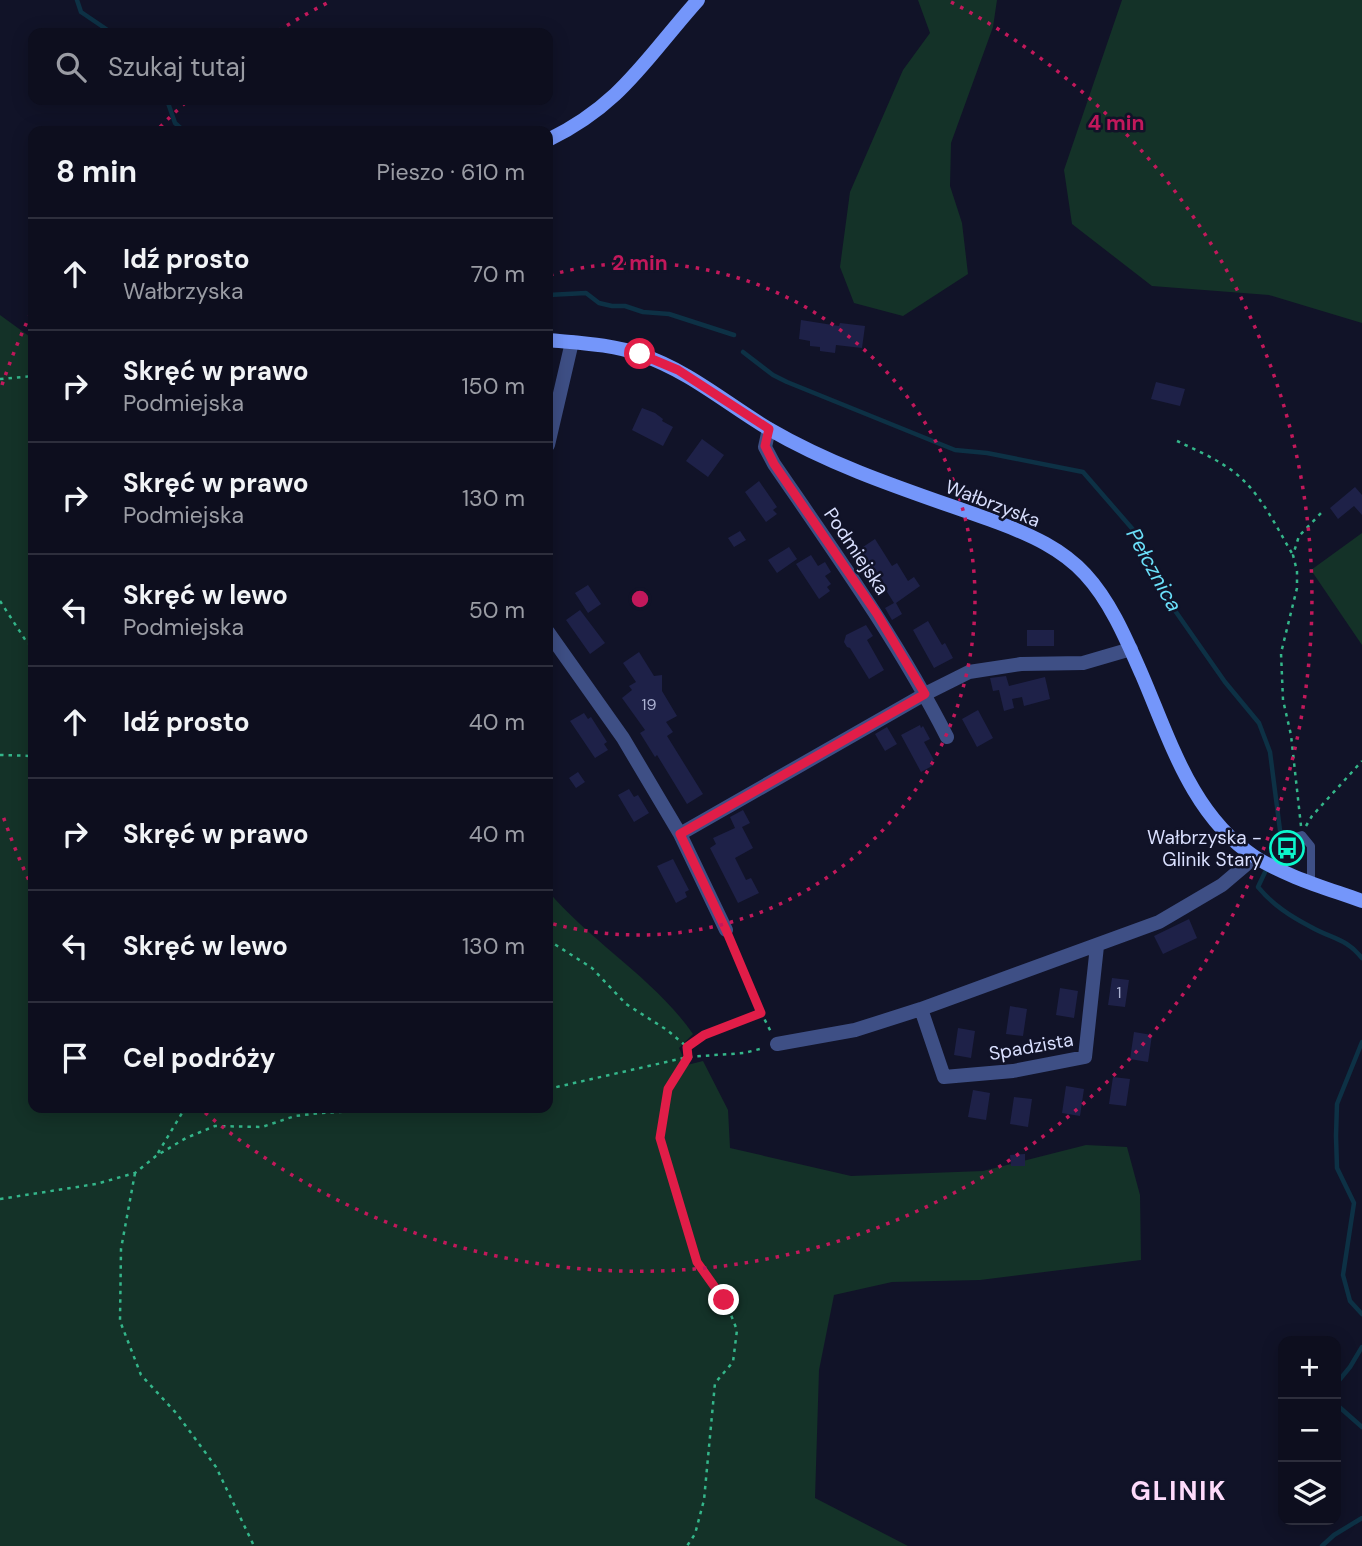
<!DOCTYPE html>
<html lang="pl">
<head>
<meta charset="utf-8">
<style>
  :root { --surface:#0d0e1e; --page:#161727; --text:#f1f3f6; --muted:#9a9ca4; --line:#2d2e3c }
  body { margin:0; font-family:"DM Sans",sans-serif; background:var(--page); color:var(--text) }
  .controls { position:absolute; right:21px; bottom:21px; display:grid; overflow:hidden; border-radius:14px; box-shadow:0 4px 18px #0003 }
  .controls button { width:63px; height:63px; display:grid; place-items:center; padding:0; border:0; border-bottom:2px solid var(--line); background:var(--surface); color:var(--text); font:35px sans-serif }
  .stop { position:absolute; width:21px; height:21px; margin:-16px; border:5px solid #e11d48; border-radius:50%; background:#fff }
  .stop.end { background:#e11d48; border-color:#fff; box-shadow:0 2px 7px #0008 }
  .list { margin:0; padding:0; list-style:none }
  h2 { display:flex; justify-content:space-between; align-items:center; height:91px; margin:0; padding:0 28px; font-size:30px }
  h2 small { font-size:23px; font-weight:400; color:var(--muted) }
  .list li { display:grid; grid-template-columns:46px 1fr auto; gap:21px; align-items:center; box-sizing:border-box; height:112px; padding:0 28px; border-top:2px solid var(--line) }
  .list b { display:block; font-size:26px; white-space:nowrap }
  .list p { margin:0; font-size:23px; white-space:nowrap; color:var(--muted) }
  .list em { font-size:23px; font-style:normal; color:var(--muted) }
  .icon { flex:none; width:38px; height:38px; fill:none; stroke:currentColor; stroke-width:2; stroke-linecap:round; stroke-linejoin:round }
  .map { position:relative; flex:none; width:1362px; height:1546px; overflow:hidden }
  .search { position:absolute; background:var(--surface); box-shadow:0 4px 18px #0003; left:28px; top:28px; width:525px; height:77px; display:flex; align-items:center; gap:18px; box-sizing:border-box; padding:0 24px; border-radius:14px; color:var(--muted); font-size:26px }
  .panel { position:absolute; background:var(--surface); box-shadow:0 4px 18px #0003; left:28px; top:126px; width:525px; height:987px; border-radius:14px }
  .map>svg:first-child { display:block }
  .green { fill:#143228 }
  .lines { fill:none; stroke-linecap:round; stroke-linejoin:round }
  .stream { stroke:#0d3145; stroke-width:4.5 }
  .building { fill:#1e2148 }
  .path { stroke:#34b68a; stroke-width:2.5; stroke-dasharray:3.5 5; stroke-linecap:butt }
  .lane { stroke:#3e4f85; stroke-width:8 }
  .street { stroke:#3e4f85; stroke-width:14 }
  .secondary { stroke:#7496fa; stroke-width:14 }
  .route { stroke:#e11d48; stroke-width:9 }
  .ring { fill:none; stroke:#c2185b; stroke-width:3.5; stroke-dasharray:3.5 7 }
  .labels { text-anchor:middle; stroke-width:5; stroke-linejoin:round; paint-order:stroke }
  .number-label { font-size:16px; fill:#aab0d0 }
  .street-label { font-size:19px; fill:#d9dffe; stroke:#111328 }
  .poi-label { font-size:19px; fill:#d9dffe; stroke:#111328; text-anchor:end }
  .water-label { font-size:21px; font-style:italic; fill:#6be0fa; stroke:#111328 }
  .district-label { font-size:26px; font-weight:bold; letter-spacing:2px; fill:#fedbfb; stroke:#111328 }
  .centre { fill:#c2185b; stroke:#111328; stroke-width:3.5 }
  .ring-label { font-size:21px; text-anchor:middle; font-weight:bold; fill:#c2185b; stroke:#111328; stroke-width:5; stroke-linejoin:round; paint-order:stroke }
</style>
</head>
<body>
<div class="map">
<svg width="1362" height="1546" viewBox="0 0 1362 1546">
  <rect width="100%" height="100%" fill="#111328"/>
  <path class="green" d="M918,0H997L993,27L951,143L950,186L962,223L968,274L903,316L854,303L840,267L850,192L903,70L930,33Z
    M1122,0H1362V323L1269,295L1152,286L1072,224L1064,170Z
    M0,315L33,339V1108H548V891C592,943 654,978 693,1034L679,1048L687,1065L703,1061L728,1110L730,1148L851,1176L983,1171L1086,1145L1127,1147L1140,1195L1141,1260L980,1280L892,1282L834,1295L819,1370L815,1498L908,1546H0Z
    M1362,533V645L1311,570Z"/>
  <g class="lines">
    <path class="stream" d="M77,0L81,12L112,33
      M167,100L175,123L184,131
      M548,295L586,293L599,303L612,306H625L643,312L669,314L734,335
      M743,352L773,375L787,382L955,450L987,453L1083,472L1136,533L1169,602L1225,682L1259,723L1270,752L1281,838L1258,887C1273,905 1290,916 1311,927C1332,939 1346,938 1362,958
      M1362,1042L1337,1104L1336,1136L1337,1168L1354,1203L1343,1275L1350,1301L1362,1314
      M1336,1384L1350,1367L1362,1347
      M1336,1400L1337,1405L1362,1427
      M1322,1546L1334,1535L1362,1518"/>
  </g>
  <path class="building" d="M801,320L839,326L840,323L865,326L862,348L836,345L835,353L820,351V347L810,346V341L799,339Z
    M1156,382L1185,389L1180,406L1151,399Z
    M642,408L655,413L663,419L662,421L673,427L663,446L632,430Z
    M702,439L724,455L708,477L686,461Z
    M759,481L777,507L773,510L777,514L766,522L745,492Z
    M1355,487L1362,495V515L1354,506L1338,519L1330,508Z
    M740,531L746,540L734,547L728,538Z
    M875,539L892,566L897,563L908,581L914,577L920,586L896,603L902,614L892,620L885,608L894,603L860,549Z
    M789,547L797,559L777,573L768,560Z
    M811,555L818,566L825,562L831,572L825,576L831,584L827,587L830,591L819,599L796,564Z
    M588,585L601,604L588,613L575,593Z
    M580,610L605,643L590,654L566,620Z
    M928,621L942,645L945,643L953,658L934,668L913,630Z
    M866,625L873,636L867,640L884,670L869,679L850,648L847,647L844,642L846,635Z
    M1027,630H1054V646H1027Z
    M639,652L654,676L662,675V691L677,716L666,722L673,732L667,736L703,794L687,804L657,755L655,757L640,733L645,730L622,698L632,690L629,686L636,682L623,663Z
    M1006,676L1009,686L1045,677L1050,699L1024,706L1022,697L1012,699L1014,708L1004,711L999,690L993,691L990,678Z
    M978,710L993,738L977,747L962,719Z
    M584,713L588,719L591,717L607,742L604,744L608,750L595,758L570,721Z
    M920,725L921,728L923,726L930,739L924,742L934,760L930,762L932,766L921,772L901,735Z
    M887,727L897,744L885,751L875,734Z
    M578,772L585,782L576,788L569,778Z
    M629,789L634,797L638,795L649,813L634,822L618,795Z
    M743,810L750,823L742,827L753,848L735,858L746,880L751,878L759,893L738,903L710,848L716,844L713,838L735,828L730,817Z
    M673,859L689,890L685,892L687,897L676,903L657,866Z
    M1189,919L1197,938L1163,954L1154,936Z
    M1112,978L1129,980L1125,1007L1108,1005Z
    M1060,988L1078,991L1074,1018L1056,1015Z
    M1010,1006L1027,1009L1023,1036L1006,1034Z
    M958,1028L975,1031L971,1058L954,1055Z
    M1134,1032L1152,1035L1148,1062L1130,1059Z
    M1113,1077L1130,1079L1126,1106L1109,1104Z
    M1066,1086L1084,1089L1080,1116L1062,1113Z
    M973,1090L990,1093L986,1120L968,1117Z
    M1014,1097L1032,1099L1028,1127L1010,1124Z
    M1025,1154V1166H1011L1010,1155Z"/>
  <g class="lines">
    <path class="path" d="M0,379L33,376
      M1177,441C1198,451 1222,461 1240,477C1263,498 1277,528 1293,555
      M0,601L26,641L33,647
      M0,755L33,756
      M1301,826L1291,735L1283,700L1281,653L1297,588V571L1293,555L1299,536L1323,511
      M1306,826L1312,816L1362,761
      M548,940L592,968L626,1004L667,1030L687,1047L688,1057L668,1089L660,1138L697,1262L725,1300L737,1330L733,1362L715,1383L704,1500L695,1534L687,1546
      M730,942L749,989L771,1032
      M687,1047L704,1035L761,1013
      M548,1089L688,1057L744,1053L764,1048
      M158,1153L185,1108
      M135,1173L121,1249L120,1321L141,1375L177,1414L216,1467L254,1546
      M0,1199L96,1184L135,1173L156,1156L186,1138L215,1126L262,1127L295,1116L321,1113L390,1109L442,1111L472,1108"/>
    <path class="lane" d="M1281,870L1291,838L1302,835L1311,846V882"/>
    <path class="street" d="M769,429L765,447L774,464C835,553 898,641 947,737
      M548,445L572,342
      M548,632L623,738L680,834L726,930
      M680,834L925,694L969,672L1021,664L1083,663L1131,649
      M921,1009L944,1077L1013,1071L1085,1057L1097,946
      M777,1044L855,1030L921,1009L1159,922L1222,885L1255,857"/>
    <path class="secondary" d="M548,140C622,104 646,58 698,0
      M548,340C579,343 612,344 642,355C689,371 727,404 769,429C841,471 922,495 999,523C1031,535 1062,549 1085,574C1111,602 1127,641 1142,675C1170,740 1192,816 1255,857C1287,877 1326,888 1362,901"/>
  </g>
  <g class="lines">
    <path class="route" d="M640,354L678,370L769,429L765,446L774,464L877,614L925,694L680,834L726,930L761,1013L704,1035L687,1047L688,1057L668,1089L660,1138L697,1262L724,1300"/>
  </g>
  <g class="ring">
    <path d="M550 275A336 336 0 1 1 550 923"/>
    <path d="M33 889A673 673 0 0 1 2 813M2 385A673 673 0 0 1 33 309M160 127A673 673 0 0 1 185 103M278 31A673 673 0 0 1 329 2M951 2A673 673 0 1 1 203 1111"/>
  </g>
  <defs>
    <g id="bus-ring" transform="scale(1.75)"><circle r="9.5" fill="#111328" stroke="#0cf7cc" stroke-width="1.5"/><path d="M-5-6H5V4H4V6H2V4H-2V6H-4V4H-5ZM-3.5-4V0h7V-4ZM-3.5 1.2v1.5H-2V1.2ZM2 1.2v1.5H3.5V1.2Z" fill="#0cf7cc"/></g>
  </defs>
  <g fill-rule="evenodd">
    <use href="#bus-ring" x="1287" y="848"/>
  </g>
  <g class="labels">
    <g class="number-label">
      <text x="649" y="710">19</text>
      <text x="1119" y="998">1</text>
    </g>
    <g class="street-label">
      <text transform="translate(993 503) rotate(21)" y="7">Wałbrzyska</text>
      <text transform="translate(857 551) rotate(56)" y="7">Podmiejska</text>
      <text transform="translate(1031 1046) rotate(-10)" y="7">Spadzista</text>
    </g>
    <g class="poi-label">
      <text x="1262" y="844">Wałbrzyska -<tspan x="1262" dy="22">Glinik Stary</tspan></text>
    </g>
    <g class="water-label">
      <text transform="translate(1154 570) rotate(61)" y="7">Pełcznica</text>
    </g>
    <g class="district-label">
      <text x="1179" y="1500">GLINIK</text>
    </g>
  </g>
  <circle cx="640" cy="599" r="10" class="centre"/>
  <g class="ring-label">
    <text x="1116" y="130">4 min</text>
    <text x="640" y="270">2 min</text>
  </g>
</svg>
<div class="controls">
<button>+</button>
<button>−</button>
<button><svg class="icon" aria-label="layers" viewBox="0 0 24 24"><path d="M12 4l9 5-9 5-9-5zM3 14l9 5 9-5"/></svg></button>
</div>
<div class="stop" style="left:640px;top:354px"></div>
<div class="stop end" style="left:724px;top:1300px"></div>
<div class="search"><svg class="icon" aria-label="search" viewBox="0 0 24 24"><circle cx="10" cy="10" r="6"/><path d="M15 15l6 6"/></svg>Szukaj tutaj</div>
<section class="panel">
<h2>8 min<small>Pieszo · 610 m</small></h2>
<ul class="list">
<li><svg class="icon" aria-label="ahead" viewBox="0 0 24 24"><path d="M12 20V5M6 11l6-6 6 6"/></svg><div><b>Idź prosto</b><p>Wałbrzyska</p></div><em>70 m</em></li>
<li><svg class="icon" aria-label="right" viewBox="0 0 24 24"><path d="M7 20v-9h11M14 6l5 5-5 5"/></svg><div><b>Skręć w prawo</b><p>Podmiejska</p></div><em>150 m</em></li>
<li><svg class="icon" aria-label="right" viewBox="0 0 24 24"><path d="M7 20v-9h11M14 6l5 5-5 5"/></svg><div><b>Skręć w prawo</b><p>Podmiejska</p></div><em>130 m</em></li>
<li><svg class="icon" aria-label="left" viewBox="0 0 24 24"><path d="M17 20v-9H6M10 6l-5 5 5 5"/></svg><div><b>Skręć w lewo</b><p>Podmiejska</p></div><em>50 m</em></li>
<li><svg class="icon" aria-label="ahead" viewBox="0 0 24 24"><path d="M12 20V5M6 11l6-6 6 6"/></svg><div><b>Idź prosto</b></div><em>40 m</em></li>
<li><svg class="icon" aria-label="right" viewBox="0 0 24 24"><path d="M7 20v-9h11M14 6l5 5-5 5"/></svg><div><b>Skręć w prawo</b></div><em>40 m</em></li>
<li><svg class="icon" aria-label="left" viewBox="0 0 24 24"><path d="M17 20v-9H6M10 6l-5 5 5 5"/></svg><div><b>Skręć w lewo</b></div><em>130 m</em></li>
<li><svg class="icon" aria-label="arrive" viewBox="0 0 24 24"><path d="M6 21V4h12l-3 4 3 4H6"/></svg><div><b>Cel podróży</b></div></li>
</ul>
</section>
</div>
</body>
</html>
